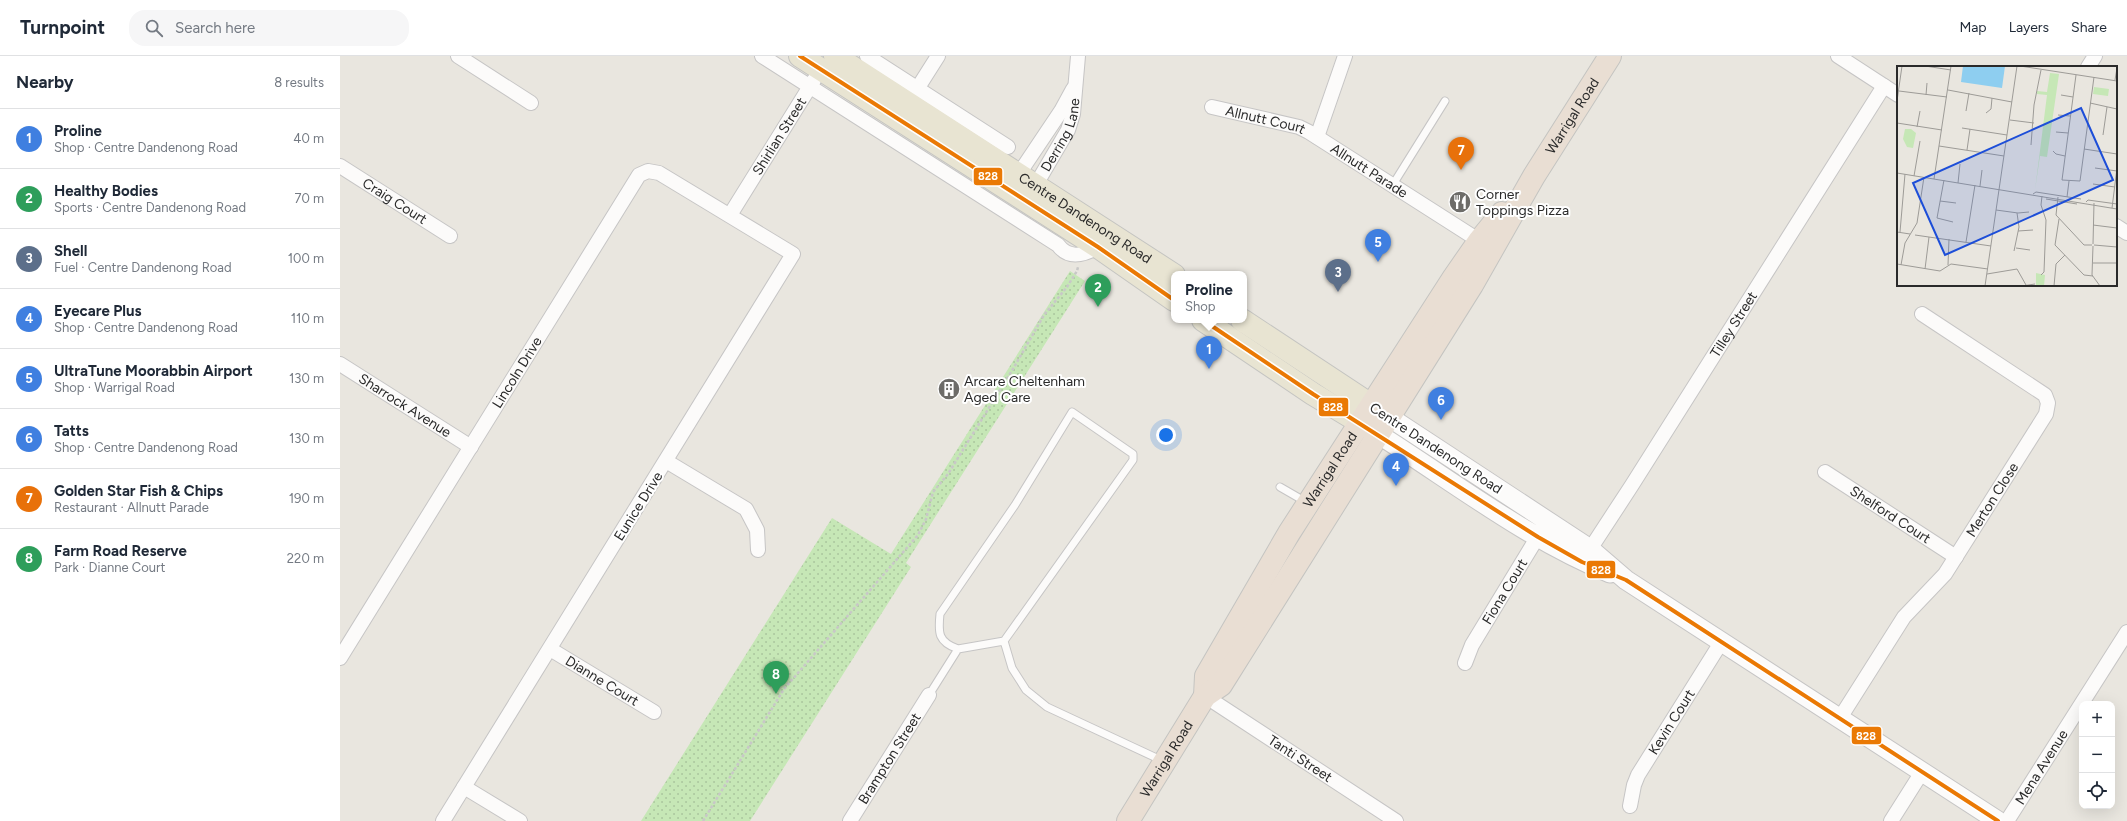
<!DOCTYPE html>
<html lang="en">
<head>
<meta charset="utf-8">
<style>
  :root { --surface:#fff; --page:#f6f6f7; --text:#1f2937; --muted:#747a83; --line:#e0e1e3; --accent:#111827 }
  body { margin:0; font-family:Figtree,sans-serif; background:var(--page); color:var(--text) }
  .controls { position:absolute; right:12px; bottom:12px; display:grid; overflow:hidden; border-radius:8px; box-shadow:0 4px 16px #0002 }
  .controls button { width:36px; height:36px; display:grid; place-items:center; padding:0; border:0; border-bottom:1px solid var(--line); background:var(--surface); color:var(--text); font:20px sans-serif }
  .you { position:absolute; left:826px; top:379px; width:14px; height:14px; margin:-10px; border:3px solid #fff; border-radius:50%; background:#1a73e8; box-shadow:0 0 0 6px #1a73e833 }
  .badge { display:grid; place-items:center; width:26px; height:26px; border-radius:50%; background:var(--accent); color:#fff; font-size:13px; font-weight:700 }
  .pin { position:absolute; translate:-50% -33px; filter:drop-shadow(0 1px 2px #0008) }
  .pin::after { content:''; position:absolute; top:21px; width:14px; height:12px; background:inherit; clip-path:polygon(0 0,100% 0,50% 100%) }
  .popup { position:absolute; left:831px; top:215px; width:76px; height:52px; box-sizing:border-box; display:grid; place-content:center; border-radius:8px; background:var(--surface); filter:drop-shadow(0 1px 3px #0005); font-size:13px; white-space:nowrap; color:var(--muted) }
  .popup b { font-size:15px; color:var(--text) }
  .popup::after { content:''; position:absolute; left:50%; top:100%; margin-left:-8px; border:8px solid transparent; border-top-color:var(--surface) }
  .list { margin:0; padding:0; list-style:none }
  h2 { display:flex; justify-content:space-between; align-items:center; height:52px; margin:0; padding:0 16px; font-size:17px }
  h2 small { font-size:13px; font-weight:400; color:var(--muted) }
  .list li { display:grid; grid-template-columns:26px 1fr auto; gap:12px; align-items:center; box-sizing:border-box; height:60px; padding:0 16px; border-top:1px solid var(--line) }
  .list b { display:block; font-size:15px; white-space:nowrap }
  .list p { margin:0; font-size:13px; white-space:nowrap; color:var(--muted) }
  .list em { font-size:13px; font-style:normal; color:var(--muted) }
  .icon { flex:none; width:22px; height:22px; fill:none; stroke:currentColor; stroke-width:2; stroke-linecap:round; stroke-linejoin:round }
  .map { position:relative; flex:none; width:1787px; height:765px; overflow:hidden }
  header { display:flex; align-items:center; gap:24px; box-sizing:border-box; height:56px; padding:0 20px; background:var(--surface); border-bottom:1px solid var(--line) }
  header strong { font-size:19px }
  nav { display:flex; gap:22px; margin-inline-start:auto; font-size:14px }
  .search { width:280px; height:36px; background:var(--page); display:flex; align-items:center; gap:10px; box-sizing:border-box; padding:0 14px; border-radius:16px; color:var(--muted); font-size:15px }
  main { display:flex }
  aside { flex:1; background:var(--surface) }
  .map>svg:first-child { display:block }
  .park { fill:url(#park-dots) }
  .lines { fill:none; stroke-linecap:round; stroke-linejoin:round }
  .lane-casing { stroke:#c6c5c5; stroke-width:9 }
  .street-casing { stroke:#c6c5c5; stroke-width:16 }
  .secondary-casing { stroke:#c6c5c5; stroke-width:21 }
  .primary-casing { stroke:#c4c4c1; stroke-width:24 }
  .highway-casing { stroke:#c4c4c1; stroke-width:24 }
  .path { stroke:#c8c8c7; stroke-width:2.5; stroke-dasharray:3 2; stroke-linecap:butt }
  .lane { stroke:#fcfbfa; stroke-width:7 }
  .street { stroke:#fcfbfa; stroke-width:14 }
  .secondary { stroke:#fcfbfa; stroke-width:19 }
  .primary { stroke:#e8e4d2; stroke-width:22 }
  .highway { stroke:#e9ded3; stroke-width:22 }
  .bus-1-casing { stroke:#fff; stroke-width:7 }
  .bus-1 { stroke:#ea7904; stroke-width:4 }
  .labels { text-anchor:middle; stroke-width:4; stroke-linejoin:round; paint-order:stroke }
  .street-label { font-size:14px; fill:#2a2a2a; stroke:#fff }
  .poi-label { font-size:14px; fill:#2a2a2a; stroke:#fff; text-anchor:start }
  .inset-road { fill:none; stroke:#9d9b97; stroke-width:1 }
  .view { fill:#1d4ed8; fill-opacity:0.15; stroke:#1d4ed8; stroke-width:2 }
  .inset-edge { fill:none; stroke:#2a2a2a; stroke-width:2 }
  .line-badge { stroke:#fff; stroke-width:1.5 }
  .badge-label { font-size:11px; text-anchor:middle; font-weight:bold; fill:#fff }
</style>
</head>
<body>
<header>
<strong>Turnpoint</strong>
<div class="search"><svg class="icon" aria-label="search" viewBox="0 0 24 24"><circle cx="10" cy="10" r="6"/><path d="M15 15l6 6"/></svg>Search here</div>
<nav><a>Map</a><a>Layers</a><a>Share</a></nav>
</header>
<main>
<aside>
<h2>Nearby<small>8 results</small></h2>
<ul class="list">
<li><span class="badge" style="background:#3f7fe0">1</span><div><b>Proline</b><p>Shop · Centre Dandenong Road</p></div><em>40 m</em></li>
<li><span class="badge" style="background:#2e9e5b">2</span><div><b>Healthy Bodies</b><p>Sports · Centre Dandenong Road</p></div><em>70 m</em></li>
<li><span class="badge" style="background:#5c6f8a">3</span><div><b>Shell</b><p>Fuel · Centre Dandenong Road</p></div><em>100 m</em></li>
<li><span class="badge" style="background:#3f7fe0">4</span><div><b>Eyecare Plus</b><p>Shop · Centre Dandenong Road</p></div><em>110 m</em></li>
<li><span class="badge" style="background:#3f7fe0">5</span><div><b>UltraTune Moorabbin Airport</b><p>Shop · Warrigal Road</p></div><em>130 m</em></li>
<li><span class="badge" style="background:#3f7fe0">6</span><div><b>Tatts</b><p>Shop · Centre Dandenong Road</p></div><em>130 m</em></li>
<li><span class="badge" style="background:#e8710a">7</span><div><b>Golden Star Fish &amp; Chips</b><p>Restaurant · Allnutt Parade</p></div><em>190 m</em></li>
<li><span class="badge" style="background:#2e9e5b">8</span><div><b>Farm Road Reserve</b><p>Park · Dianne Court</p></div><em>220 m</em></li>
</ul>
</aside>
<div class="map">
<svg width="1787" height="765" viewBox="0 0 1787 765">
  <defs>
    <pattern id="park-dots" width="8" height="8" patternUnits="userSpaceOnUse"><rect width="8" height="8" fill="#c6e7b6"/><path d="M2 2h.1M6 6h.1" fill="none" stroke="#aac69d" stroke-width="1.8" stroke-linecap="round"/></pattern>
  </defs>
  <rect width="100%" height="100%" fill="#e9e6df"/>
  <path class="park" d="M730,215L745,225L566,507L571,511L410,765H301L492,462L551,498Z"/>
  <g class="lines">
    <g class="lane-casing">
      <path id="lane" d="M1052,130L1105,45
        M940,431L966,446
        M664,585L672,612L686,634L707,651L823,705
        M589,639L618,593L664,585L793,404V398L732,356L675,449L600,558C598,577 598,586 618,593"/>
    </g>
    <g class="street-casing">
      <g id="street">
        <path d="M118,0L191,47"/>
        <path d="M422,0L718,189C729,204 744,199 758,191"/>
        <path d="M527,0L668,91"/>
        <path d="M1498,0L1558,39"/>
        <path d="M1748,11L1755,0"/>
        <path d="M572,41L598,0"/>
        <path id="s1" d="M872,51L959,71L969,76L1146,189"/>
        <path d="M977,81L1005,0"/>
        <path id="s2" d="M0,110L110,180"/>
        <path d="M674,125L721,55L733,33"/>
        <path id="s3" d="M691,137L728,74L733,58L738,0"/>
        <path id="s4" d="M390,159L474,24"/>
        <path d="M1776,170L1787,177"/>
        <path id="s5" d="M0,308L131,391"/>
        <path d="M326,405L406,453L417,474L418,494"/>
        <path id="s6" d="M1485,416L1616,501"/>
        <path id="s7" d="M1245,501L1292,429L1544,30"/>
        <path id="s8" d="M210,593L314,656"/>
        <path id="s9" d="M0,602L299,119L308,115L319,117L453,198L103,765"/>
        <path id="s10" d="M1125,607L1132,589L1203,472"/>
        <path id="s11" d="M865,640L1056,765"/>
        <path id="s12" d="M1500,662L1564,561L1605,518L1706,358L1708,347L1705,339L1582,258"/>
        <path d="M124,731L180,765"/>
        <path id="s13" d="M1290,750L1294,729L1298,719L1382,585"/>
        <path id="s14" d="M510,765L589,639"/>
        <path d="M1551,765L1582,716"/>
        <path id="s15" d="M1667,765L1787,576"/>
      </g>
    </g>
    <g class="secondary-casing">
      <path id="secondary" d="M1049,361L1250,493L1286,524L1658,765
        M1038,378C1114,426 1187,483 1270,517"/>
    </g>
    <g class="primary-casing">
      <g id="primary">
        <path d="M460,0L758,191L834,244"/>
        <path id="s16" d="M495,0L834,219"/>
        <path d="M863,264L973,338L1036,376"/>
        <path d="M902,264L1046,359"/>
      </g>
    </g>
    <g class="highway-casing">
      <g id="highway">
        <path id="s17" d="M865,640L866,620L949,477L1114,221L1139,185L1162,157"/>
        <path id="s18" d="M788,765L865,640L881,629L1132,229L1194,120L1270,0"/>
      </g>
    </g>
    <path class="path" d="M363,765L444,633L578,479L586,463L593,436L608,418L673,313L704,259L727,231L737,215L738,211"/>
    <use href="#lane" class="lane"/>
    <use href="#street" class="street"/>
    <use href="#secondary" class="secondary"/>
    <use href="#primary" class="primary"/>
    <use href="#highway" class="highway"/>
    <g class="bus-1-casing">
      <path id="bus-1" d="M460,0L758,191L834,244
        M863,264L973,338L1198,481L1242,506L1286,524L1658,765"/>
    </g>
    <use href="#bus-1" class="bus-1"/>
  </g>
  <defs>
    <g id="restaurant-disc" transform="scale(1.15)"><circle r="9.5" fill="#6d6c69" stroke="#fff"/><path d="M-5-6h1v4h1v-4h1v4h1v-4h1v5L-1.5 .5V6h-2V.5L-5-1ZM5-6V6H3V1.5H1.5Q1.5-4 5-6Z" fill="#fff"/></g>
    <g id="building-disc" transform="scale(1.15)"><circle r="9.5" fill="#6d6c69" stroke="#fff"/><path d="M-4-6H4V6H1V3H-1V6H-4ZM-2.5-4.3h1.7v1.8h-1.7ZM.8-4.3h1.7v1.8H.8ZM-2.5-1h1.7V.8h-1.7ZM.8-1h1.7V.8H.8Z" fill="#fff"/></g>
  </defs>
  <g fill-rule="evenodd">
    <use href="#restaurant-disc" x="1120" y="146"/>
    <use href="#building-disc" x="609" y="333"/>
  </g>
  <g class="labels">
    <g class="street-label">
      <text dy="5" stroke="none"><textPath href="#s18" startOffset="835">Warrigal Road</textPath></text>
      <text dy="5" stroke="none"><textPath href="#s1" startOffset="55">Allnutt Court</textPath></text>
      <text dy="5" stroke="none"><textPath href="#s3" startOffset="66">Derring Lane</textPath></text>
      <text dy="5" stroke="none"><textPath href="#s4" startOffset="93">Shirlian Street</textPath></text>
      <text dy="5" stroke="none"><textPath href="#s1" startOffset="172">Allnutt Parade</textPath></text>
      <text dy="5" stroke="none"><textPath href="#s2" startOffset="65">Craig Court</textPath></text>
      <text dy="5" stroke="none"><textPath href="#s16" startOffset="298">Centre Dandenong Road</textPath></text>
      <text dy="5" stroke="none"><textPath href="#s7" startOffset="276">Tilley Street</textPath></text>
      <text dy="5" stroke="none"><textPath href="#s9" startOffset="336">Lincoln Drive</textPath></text>
      <text dy="5" stroke="none"><textPath href="#s5" startOffset="77">Sharrock Avenue</textPath></text>
      <text transform="translate(1096 392) rotate(33)" y="5">Centre Dandenong Road</text>
      <text dy="5" stroke="none"><textPath href="#s17" startOffset="261">Warrigal Road</textPath></text>
      <text dy="5" stroke="none"><textPath href="#s12" startOffset="267">Merton Close</textPath></text>
      <text transform="translate(298 450) rotate(-58)" y="5">Eunice Drive</text>
      <text dy="5" stroke="none"><textPath href="#s6" startOffset="78">Shelford Court</textPath></text>
      <text dy="5" stroke="none"><textPath href="#s10" startOffset="82">Fiona Court</textPath></text>
      <text dy="5" stroke="none"><textPath href="#s8" startOffset="61">Dianne Court</textPath></text>
      <text dy="5" stroke="none"><textPath href="#s13" startOffset="95">Kevin Court</textPath></text>
      <text dy="5" stroke="none"><textPath href="#s14" startOffset="74">Brampton Street</textPath></text>
      <text dy="5" stroke="none"><textPath href="#s18" startOffset="73">Warrigal Road</textPath></text>
      <text dy="5" stroke="none"><textPath href="#s11" startOffset="114">Tanti Street</textPath></text>
      <text dy="5" stroke="none"><textPath href="#s15" startOffset="64">Mena Avenue</textPath></text>
    </g>
    <g class="poi-label">
      <text x="1136" y="143">Corner<tspan x="1136" dy="16">Toppings Pizza</tspan></text>
      <text x="624" y="330">Arcare Cheltenham<tspan x="624" dy="16">Aged Care</tspan></text>
    </g>
  </g>
  <g transform="translate(1557 10)">
    <rect width="220" height="220" fill="#e9e6df"/>
    <path d="M153,7L162,8L150,91L143,90L138,124L150,29L140,28V25L150,26ZM197,21L212,23L211,30L196,28ZM8,63H14L19,67L16,82L10,81L6,73ZM139,207L148,209L147,220H139Z" fill="#c6e7b6"/>
    <path d="M66,0H108L105,22L64,16Z" fill="#8ecef0"/>
    <path class="inset-road" d="M28,0L54,4M123,0L220,15M179,9L165,114L183,115L197,11M218,14L220,2M51,24L115,36M2,25L50,31M29,29L30,17M164,29L176,31M0,35L5,0M193,37L220,43M69,45L72,27M89,47L94,43L95,32M161,49L173,50M113,54L137,57M0,57L45,64M20,61L23,45M65,62L110,69M159,66L171,67M206,69L210,41M134,79L137,39L144,4M42,80L107,90M187,83L220,88M70,84L73,63M156,85L159,88L168,90M198,102L220,105M0,107L220,143M17,110L23,75M37,113L54,0M47,114L40,152L56,156M61,117L63,98M196,118L218,121M83,120L85,104M136,128L139,126L184,133M161,131L159,149L187,179H195M170,131L172,115M149,133L180,138M43,135L59,137M189,136L191,134L220,138M215,142L220,102M99,144L121,147L132,146M162,153L158,179L187,209L196,210M196,159L220,162M121,165L136,164M0,166L13,168M3,166L8,108M18,169L94,180M69,176L78,119M196,178L197,137M197,179L220,181M196,180L195,209L203,220M119,182L133,184M117,185L122,161L120,147M196,197H220M0,198L43,205L54,198L91,203M4,199L8,177L20,157L27,111M51,199L52,173M28,203L32,171M90,208L120,203L129,219M144,209L147,206L149,154L144,139L145,130M88,220L120,0M125,220L138,218M157,220L159,198L168,189"/>
    <path class="view" d="M184,42L216,114L48,189L16,117Z"/>
    <rect width="220" height="220" class="inset-edge"/>
  </g>
  <g class="line-badge">
    <rect x="633" y="111" width="30" height="19" rx="4" fill="#ea7904"/>
    <rect x="978" y="341" width="31" height="20" rx="4" fill="#ea7904"/>
    <rect x="1246" y="504" width="30" height="19" rx="4" fill="#ea7904"/>
    <rect x="1511" y="670" width="31" height="19" rx="4" fill="#ea7904"/>
  </g>
  <g class="badge-label">
    <text x="648" y="124">828</text>
    <text x="993" y="355">828</text>
    <text x="1261" y="518">828</text>
    <text x="1526" y="684">828</text>
  </g>
</svg>
<div class="controls">
<button>+</button>
<button>−</button>
<button><svg class="icon" aria-label="locate" viewBox="0 0 24 24"><circle cx="12" cy="12" r="6"/><path d="M12 2v4M12 18v4M2 12h4M18 12h4"/></svg></button>
</div>
<div class="you"></div>
<div class="pin badge" style="left:869px;top:313px;background:#3f7fe0">1</div>
<div class="popup"><b>Proline</b>Shop</div>
<div class="pin badge" style="left:758px;top:251px;background:#2e9e5b">2</div>
<div class="pin badge" style="left:998px;top:236px;background:#5c6f8a">3</div>
<div class="pin badge" style="left:1056px;top:430px;background:#3f7fe0">4</div>
<div class="pin badge" style="left:1038px;top:206px;background:#3f7fe0">5</div>
<div class="pin badge" style="left:1101px;top:364px;background:#3f7fe0">6</div>
<div class="pin badge" style="left:1121px;top:114px;background:#e8710a">7</div>
<div class="pin badge" style="left:436px;top:638px;background:#2e9e5b">8</div>
</div>
</main>
</body>
</html>
